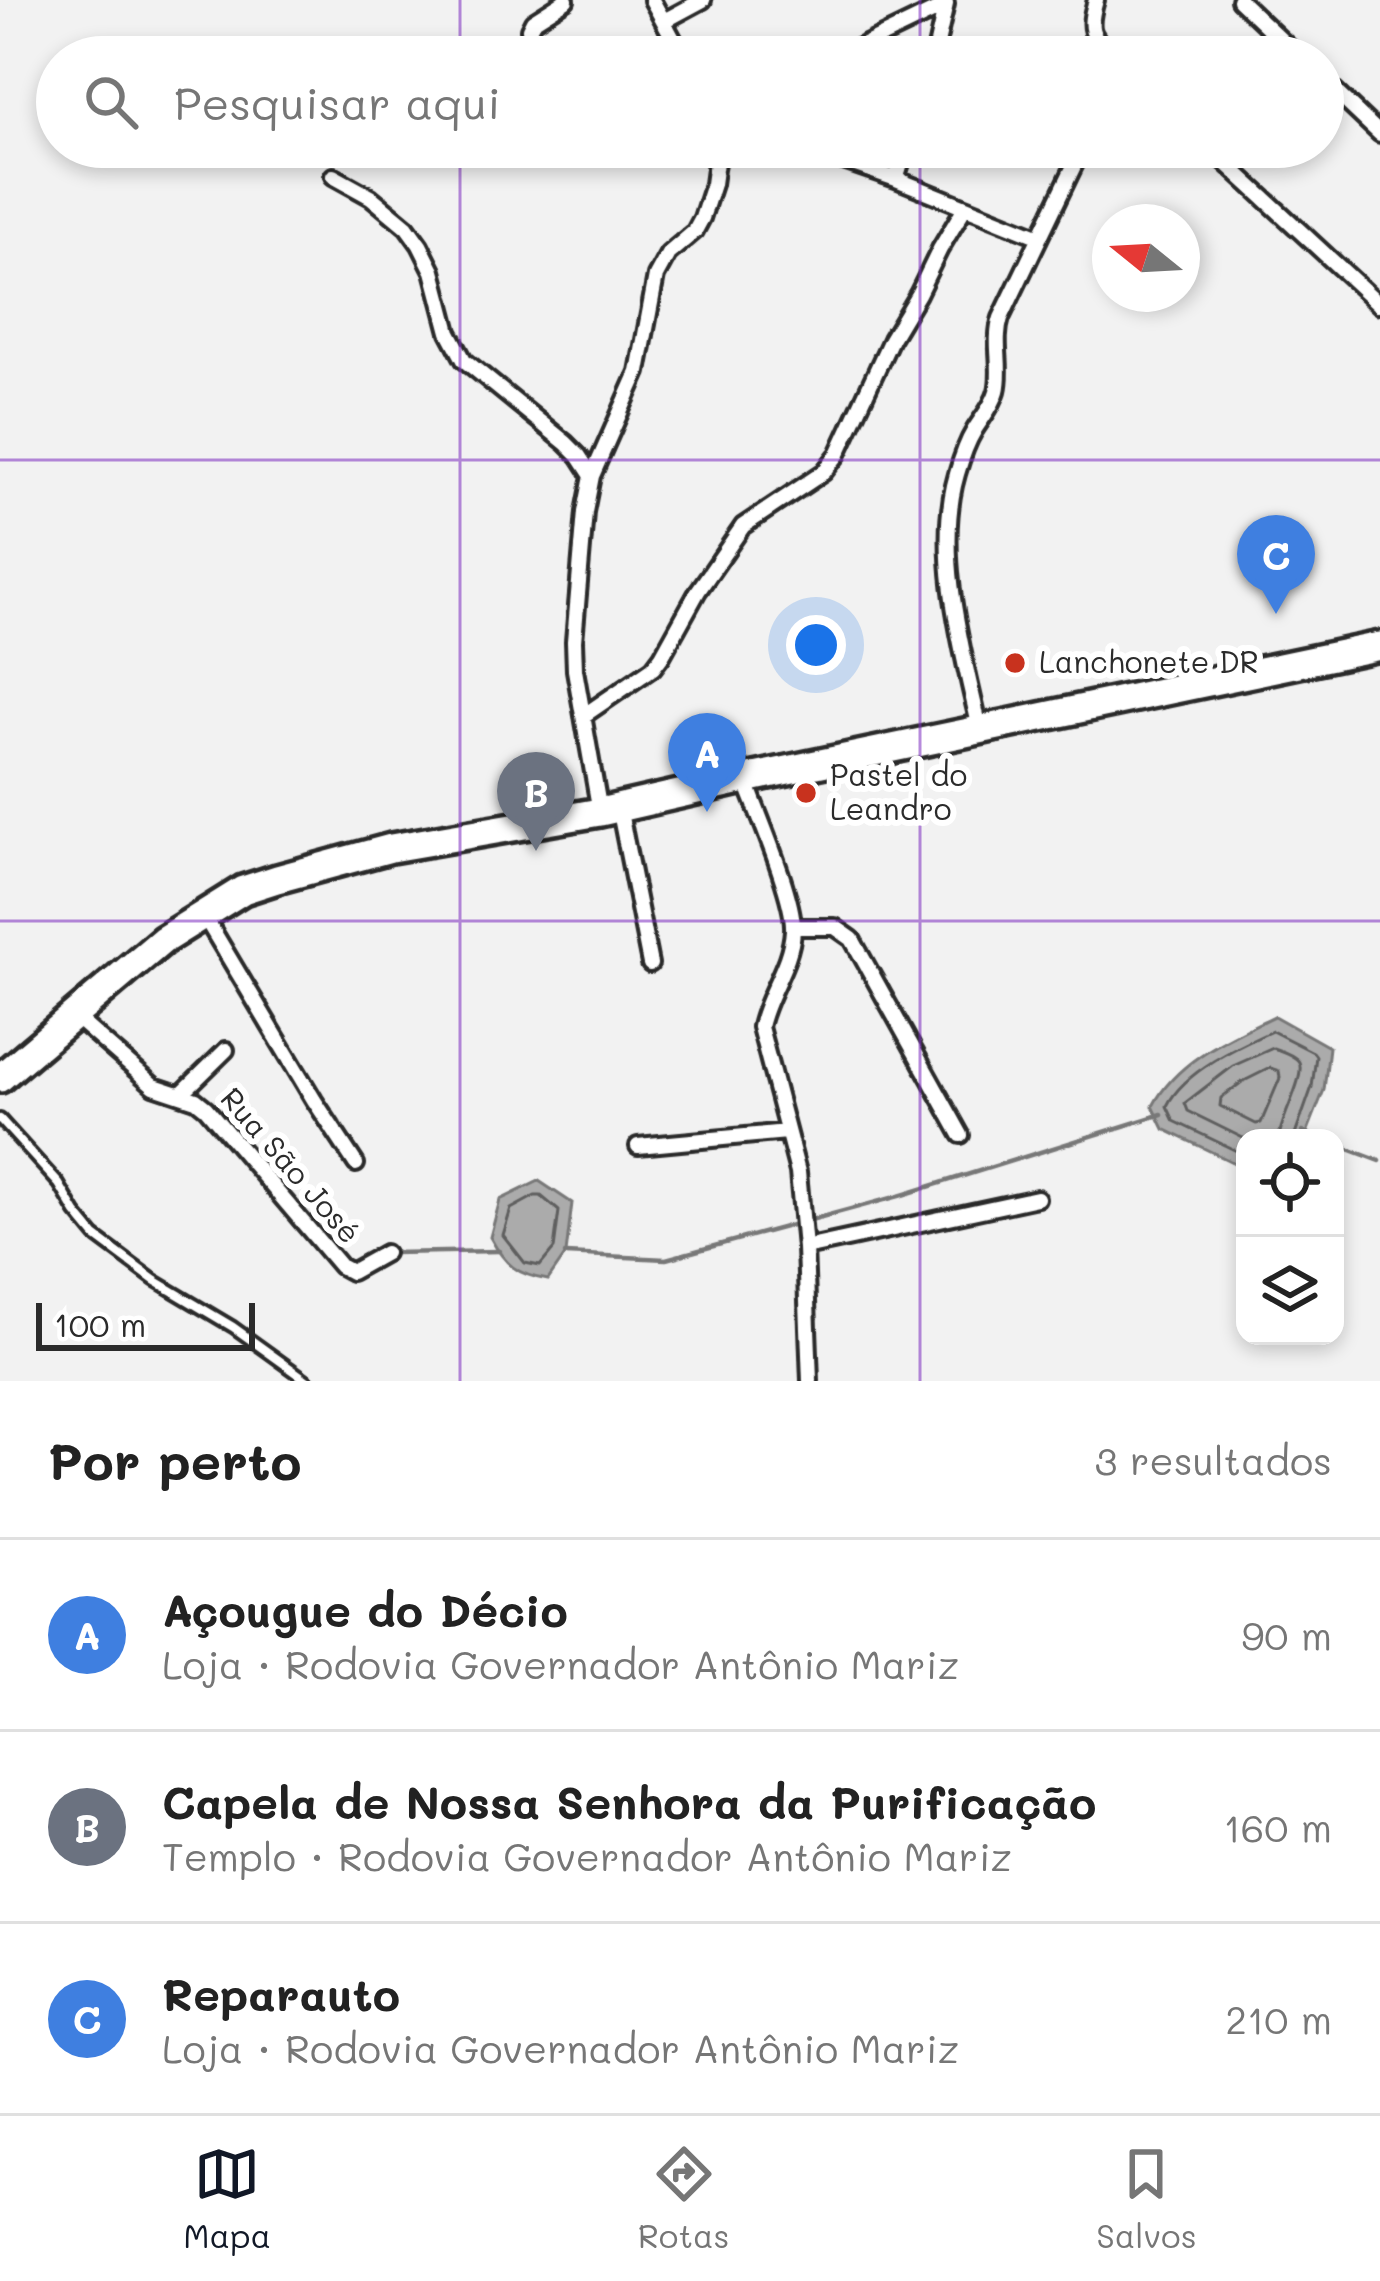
<!DOCTYPE html>
<html lang="pt">
<head>
<meta charset="utf-8">
<style>
  :root { --surface:#fff; --page:#f6f6f6; --text:#222; --muted:#767676; --line:#e0e0e0; --accent:#111827 }
  body { margin:0; font-family:Mali,sans-serif; background:var(--page); color:var(--text) }
  .controls { position:absolute; right:36px; bottom:36px; display:grid; overflow:hidden; border-radius:24px; box-shadow:0 6px 18px #0003 }
  .controls button { width:108px; height:108px; display:grid; place-items:center; padding:0; border:0; border-bottom:3px solid var(--line); background:var(--surface); color:var(--text); font:60px sans-serif }
  .compass { position:absolute; left:1092px; top:204px; width:108px; height:108px; border-radius:50%; background:var(--surface); box-shadow:0 6px 18px #0003; rotate:288deg }
  .scale { position:absolute; left:36px; bottom:30px; width:219px; box-sizing:border-box; padding-left:12px; border:6px solid #2b2b2b; border-top:0; font-size:33px; line-height:42px; white-space:nowrap; color:#2b2b2b; -webkit-text-stroke:9px #fff; paint-order:stroke }
  .you { position:absolute; left:816px; top:645px; width:42px; height:42px; margin:-30px; border:9px solid #fff; border-radius:50%; background:#1a73e8; box-shadow:0 0 0 18px #1a73e833 }
  .badge { display:grid; place-items:center; width:78px; height:78px; border-radius:50%; background:var(--accent); color:#fff; font-size:39px; font-weight:700 }
  .pin { position:absolute; translate:-50% -99px; filter:drop-shadow(0 3px 6px #0008) }
  .pin::after { content:''; position:absolute; top:63px; width:42px; height:36px; background:inherit; clip-path:polygon(0 0,100% 0,50% 100%) }
  .list { margin:0; padding:0; list-style:none }
  h2 { display:flex; justify-content:space-between; align-items:center; height:156px; margin:0; padding:0 48px; font-size:51px }
  h2 small { font-size:39px; font-weight:400; color:var(--muted) }
  .list li { display:grid; grid-template-columns:78px 1fr auto; gap:36px; align-items:center; box-sizing:border-box; height:192px; padding:0 48px; border-top:3px solid var(--line) }
  .list b { display:block; font-size:45px; white-space:nowrap }
  .list p { margin:0; font-size:39px; white-space:nowrap; color:var(--muted) }
  .list em { font-size:39px; font-style:normal; color:var(--muted) }
  .icon { flex:none; width:66px; height:66px; fill:none; stroke:currentColor; stroke-width:2; stroke-linecap:round; stroke-linejoin:round }
  .map { position:relative; flex:none; width:1380px; height:1381px; overflow:hidden }
  .search { position:absolute; background:var(--surface); box-shadow:0 6px 18px #0003; left:36px; right:36px; top:36px; height:132px; display:flex; align-items:center; gap:30px; box-sizing:border-box; padding:0 42px; border-radius:66px; color:var(--muted); font-size:45px }
  .sheet { height:732px; background:var(--surface) }
  nav { display:flex; justify-content:space-around; align-items:center; box-sizing:border-box; height:168px; border-top:3px solid var(--line); background:var(--surface); font-size:33px; color:var(--muted) }
  nav a { display:grid; justify-items:center; gap:6px }
  nav .on { color:var(--accent) }
  .map>svg:first-child { display:block }
  .water { fill:#ababab; stroke:#787878; stroke-width:3 }
  .lines { fill:none; stroke-linecap:round; stroke-linejoin:round }
  .shore { stroke:#5e5e5e; stroke-width:3 }
  .stream { stroke:#787878; stroke-width:4.5 }
  .lane-casing { stroke:#2b2b2b; stroke-width:16 }
  .street-casing { stroke:#2b2b2b; stroke-width:22 }
  .highway-casing { stroke:#2b2b2b; stroke-width:36 }
  .lane { stroke:#fff; stroke-width:8 }
  .street { stroke:#fff; stroke-width:14 }
  .highway { stroke:#fff; stroke-width:27 }
  .grid { fill:none; stroke:#7b2cbf; stroke-width:3; stroke-opacity:0.55 }
  .poi-dot { fill:#c8321e; stroke:#fff; stroke-width:4.5 }
  .labels { text-anchor:middle; stroke-width:12; stroke-linejoin:round; paint-order:stroke }
  .poi-label { font-size:30px; fill:#2b2b2b; stroke:#fff; text-anchor:start }
  .street-label { font-size:30px; fill:#2b2b2b; stroke:#fff }
</style>
</head>
<body>
<div class="map">
<svg width="1380" height="1381" viewBox="0 0 1380 1381">
  <rect width="100%" height="100%" fill="#f2f2f2"/>
  <filter id="ink" filterUnits="userSpaceOnUse"><feTurbulence type="fractalNoise" baseFrequency=".00833" numOctaves="2"/><feDisplacementMap in="SourceGraphic" scale="24" xChannelSelector="R" yChannelSelector="G"/><feConvolveMatrix kernelMatrix="1 2 1 2 8 2 1 2 1" color-interpolation-filters="sRGB"/></filter>
  <g filter="url(#ink)">
    <path class="water" d="M1274,1016L1329,1047L1324,1090L1305,1138H1245V1168L1164,1129L1153,1106C1177,1060 1229,1038 1274,1016Z
      M539,1181L572,1203L566,1254L548,1280C517,1275 505,1265 490,1237L500,1200Z"/>
    <g class="lines">
      <path class="shore" d="M1270,1068L1279,1071L1280,1078L1261,1123L1256,1124L1220,1106L1221,1098L1242,1082Z
        M1245,1139L1188,1111L1185,1103L1233,1066L1273,1048C1279,1050 1296,1056 1299,1062C1306,1076 1280,1120 1279,1138
        M1245,1155L1174,1121L1167,1106C1184,1071 1239,1046 1272,1031L1313,1052L1316,1056L1312,1087L1294,1138
        M535,1196H541L559,1211L554,1249L540,1266L525,1263L503,1235L511,1209Z"/>
      <path class="stream" d="M1303,1132L1320,1138
        M1335,1144L1380,1161
        M391,1253L499,1251
        M565,1254L666,1259L899,1196L1162,1114"/>
      <g class="lane-casing">
        <path id="lane" d="M0,1119L59,1184L76,1213L95,1236L154,1280L233,1327L308,1381"/>
      </g>
      <g class="street-casing">
        <path id="street" d="M652,0L683,57
          M1096,0C1087,31 1091,34 1112,57
          M1239,0L1299,57
          M664,21L703,0
          M540,57L529,29L533,21L566,0
          M839,57L945,6
          M934,57L946,4
          M1323,80L1380,134
          M803,147L896,179L1040,237
          M1209,147L1380,305
          M333,176L371,197L407,227L420,245L433,271L449,332L464,360L566,443L579,456L592,476
          M896,179L906,147
          M583,716L653,668L662,656L698,591L743,526L824,472L838,454L891,339L918,294L940,249L965,207
          M980,729C963,653 934,552 957,474C961,460 966,444 974,431C981,419 993,406 997,391C1003,368 993,342 1001,318L1083,147
          M745,779C757,812 795,899 793,930C791,965 767,993 760,1027L798,1172L805,1248L810,1381
          M619,807L650,964
          M600,812L575,670L574,641L585,512L592,476L638,372L656,276L668,254L695,231L702,218L713,184L718,147
          M203,914L314,1100L356,1164
          M794,927H835L852,939L961,1135
          M73,1015L154,1086L196,1100L206,1108L340,1266L351,1272L385,1253
          M181,1094L226,1050
          M638,1146L787,1132
          M805,1248L1037,1198"/>
      </g>
      <g class="highway-casing">
        <path id="highway" d="M0,1078L163,940L243,890L277,879L391,848L600,812L745,779L1380,646"/>
      </g>
      <use href="#lane" class="lane"/>
      <use href="#street" class="street"/>
      <use href="#highway" class="highway"/>
    </g>
  </g>
  <path class="grid" d="M460,0V57M920,0V57M460,147V1381M920,147V1381M0,460H1380M0,921H1380"/>
  <g class="poi-dot">
    <circle cx="1015" cy="663" r="12"/>
    <circle cx="806" cy="793" r="12"/>
  </g>
  <g class="labels">
    <g class="poi-label">
      <text x="1039" y="673">Lanchonete DR</text>
      <text x="830" y="786">Pastel do<tspan x="830" dy="34">Leandro</tspan></text>
    </g>
    <g class="street-label">
      <text transform="translate(290 1166) rotate(49)" y="10">Rua São José</text>
    </g>
  </g>
</svg>
<div class="controls">
<button><svg class="icon" aria-label="locate" viewBox="0 0 24 24"><circle cx="12" cy="12" r="6"/><path d="M12 2v4M12 18v4M2 12h4M18 12h4"/></svg></button>
<button><svg class="icon" aria-label="layers" viewBox="0 0 24 24"><path d="M12 4l9 5-9 5-9-5zM3 14l9 5 9-5"/></svg></button>
</div>
<svg class="compass" viewBox="-18 -18 36 36"><path d="M0-13l5 13h-10z" fill="#e53935"/><path d="M0 13l5-13h-10z" fill="#767676"/></svg>
<div class="scale">100 m</div>
<div class="you"></div>
<div class="pin badge" style="left:707px;top:812px;background:#3f7fe0">A</div>
<div class="pin badge" style="left:536px;top:851px;background:#6b7280">B</div>
<div class="pin badge" style="left:1276px;top:614px;background:#3f7fe0">C</div>
<div class="search"><svg class="icon" aria-label="search" viewBox="0 0 24 24"><circle cx="10" cy="10" r="6"/><path d="M15 15l6 6"/></svg>Pesquisar aqui</div>
</div>
<section class="sheet">
<h2>Por perto<small>3 resultados</small></h2>
<ul class="list">
<li><span class="badge" style="background:#3f7fe0">A</span><div><b>Açougue do Décio</b><p>Loja · Rodovia Governador Antônio Mariz</p></div><em>90 m</em></li>
<li><span class="badge" style="background:#6b7280">B</span><div><b>Capela de Nossa Senhora da Purificação</b><p>Templo · Rodovia Governador Antônio Mariz</p></div><em>160 m</em></li>
<li><span class="badge" style="background:#3f7fe0">C</span><div><b>Reparauto</b><p>Loja · Rodovia Governador Antônio Mariz</p></div><em>210 m</em></li>
</ul>
</section>
<nav>
<a class="on"><svg class="icon" aria-label="map" viewBox="0 0 24 24"><path d="M3 6l6-2 6 2 6-2v14l-6 2-6-2-6 2zM9 4v14M15 6v14"/></svg>Mapa</a>
<a><svg class="icon" aria-label="directions" viewBox="0 0 24 24"><path d="M12 3l9 9-9 9-9-9zM9 14v-3h6M13 9l2 2-2 2"/></svg>Rotas</a>
<a><svg class="icon" aria-label="saved" viewBox="0 0 24 24"><path d="M7 4h10v16l-5-4-5 4z"/></svg>Salvos</a>
</nav>
</body>
</html>
